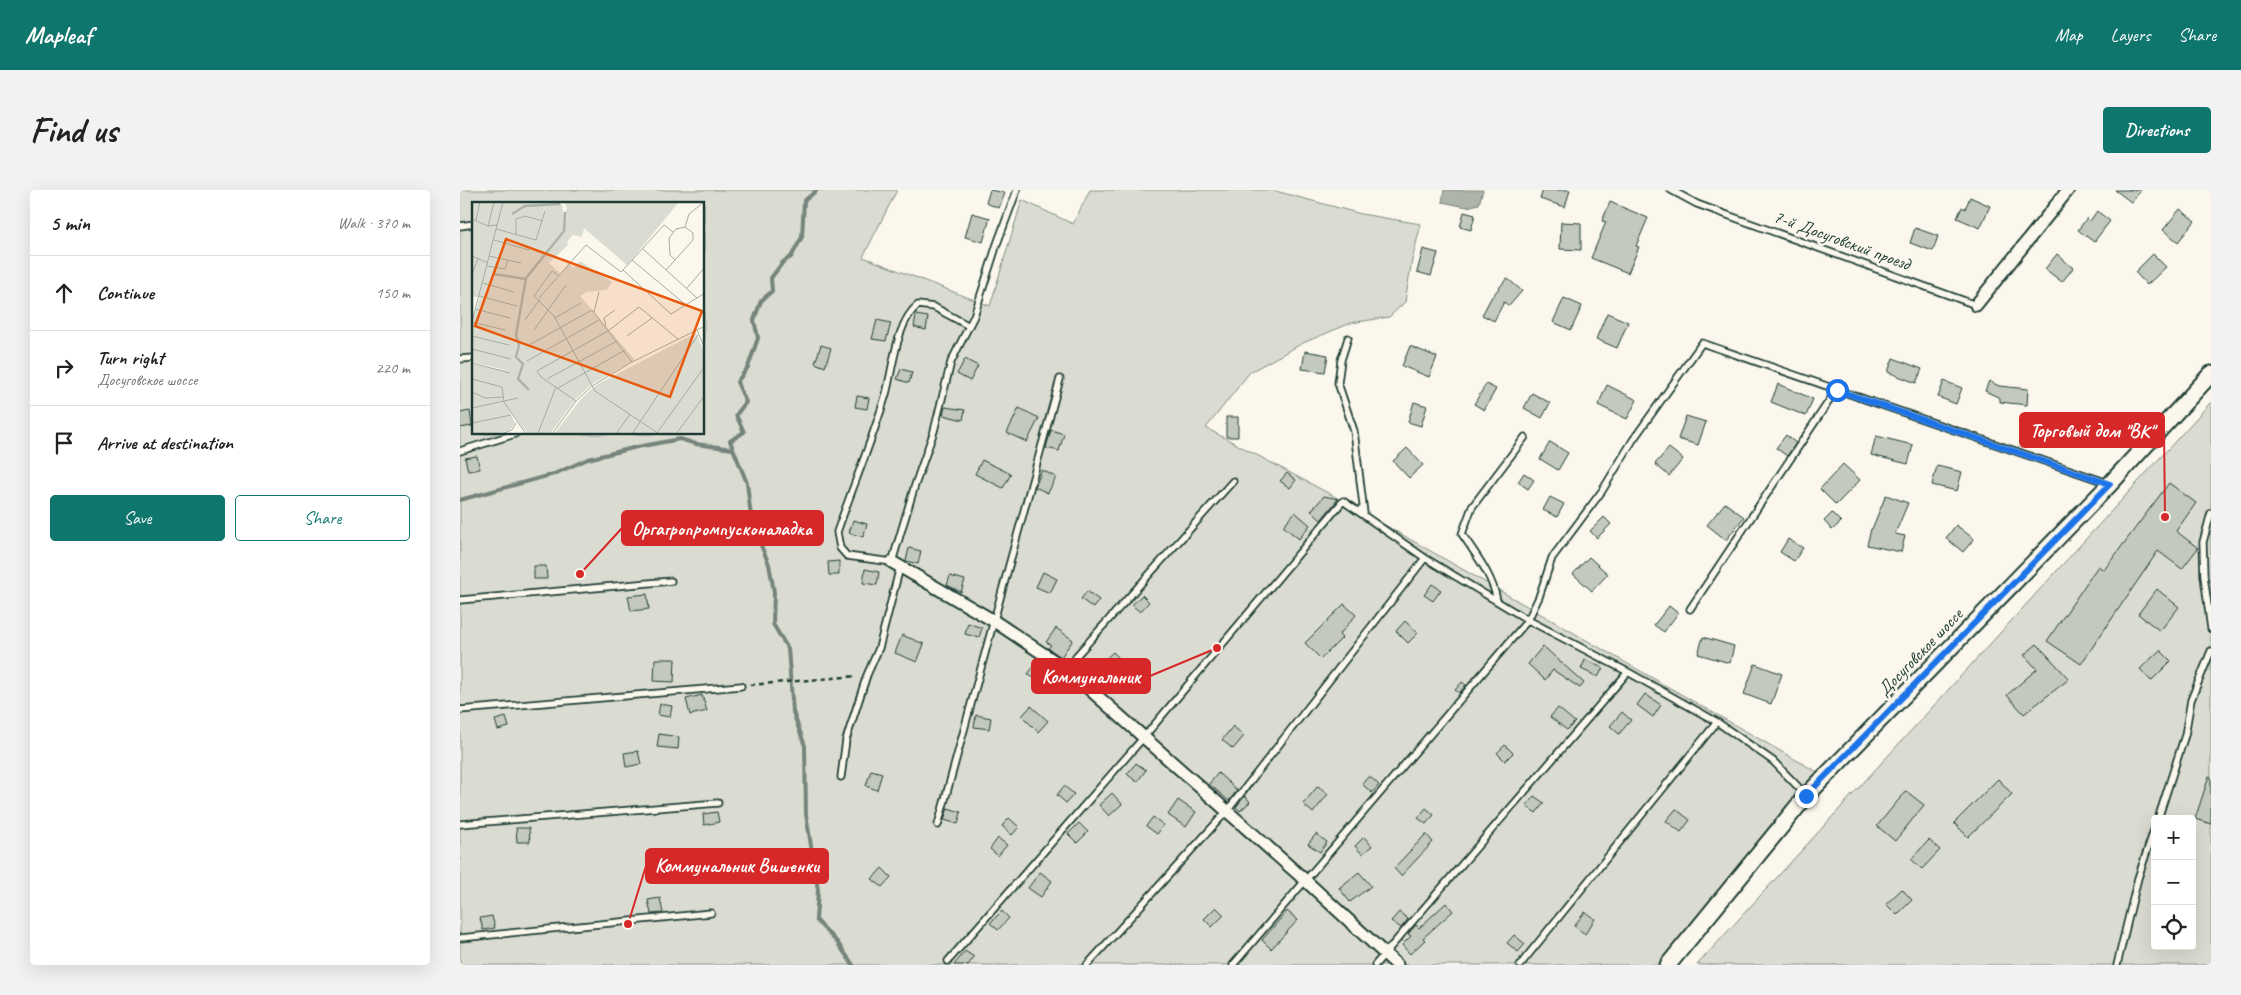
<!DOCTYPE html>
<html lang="en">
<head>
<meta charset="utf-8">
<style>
  :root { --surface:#fff; --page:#f2f2f2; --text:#222; --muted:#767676; --line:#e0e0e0; --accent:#0f766e }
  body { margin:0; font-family:Caveat,sans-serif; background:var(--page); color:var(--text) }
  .controls { position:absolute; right:15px; bottom:15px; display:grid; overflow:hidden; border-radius:5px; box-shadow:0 5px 20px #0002 }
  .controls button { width:45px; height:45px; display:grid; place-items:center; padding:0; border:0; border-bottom:1px solid var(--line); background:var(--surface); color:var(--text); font:25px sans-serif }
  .stop { position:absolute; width:15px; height:15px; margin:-11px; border:4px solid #1a73e8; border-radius:50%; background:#fff }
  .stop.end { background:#1a73e8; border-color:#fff; box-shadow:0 1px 5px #0008 }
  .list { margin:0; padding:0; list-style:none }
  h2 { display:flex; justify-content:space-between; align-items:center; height:65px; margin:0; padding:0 20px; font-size:21px }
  h2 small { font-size:16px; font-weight:400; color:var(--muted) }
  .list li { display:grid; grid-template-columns:32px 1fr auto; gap:15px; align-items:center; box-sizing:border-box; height:75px; padding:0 20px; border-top:1px solid var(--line) }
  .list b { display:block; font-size:19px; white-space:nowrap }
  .list p { margin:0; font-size:16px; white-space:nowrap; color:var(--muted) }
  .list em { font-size:16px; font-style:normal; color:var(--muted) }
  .actions { display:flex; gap:10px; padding:15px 20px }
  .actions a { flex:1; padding:11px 0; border:1px solid var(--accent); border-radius:5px; text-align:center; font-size:18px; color:var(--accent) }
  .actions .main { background:var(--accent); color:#fff }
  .icon { flex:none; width:28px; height:28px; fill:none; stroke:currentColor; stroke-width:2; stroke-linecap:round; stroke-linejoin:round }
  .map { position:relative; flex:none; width:1751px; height:775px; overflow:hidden; border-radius:5px }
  header { display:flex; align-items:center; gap:30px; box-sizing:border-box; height:70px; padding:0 25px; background:var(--accent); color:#fff }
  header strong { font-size:24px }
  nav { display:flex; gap:28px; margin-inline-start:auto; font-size:18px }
  .intro { display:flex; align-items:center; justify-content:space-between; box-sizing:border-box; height:120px; padding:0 30px }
  h1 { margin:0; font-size:35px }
  .button { padding:12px 22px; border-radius:5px; background:var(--accent); color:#fff; font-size:18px; font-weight:700 }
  main { display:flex; gap:30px; padding:0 30px }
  aside { flex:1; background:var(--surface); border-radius:5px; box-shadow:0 5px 20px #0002 }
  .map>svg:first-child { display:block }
  .green { fill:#dbdcd1; stroke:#7d8c82; fill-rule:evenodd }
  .water { fill:#adb4aa; stroke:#74847b }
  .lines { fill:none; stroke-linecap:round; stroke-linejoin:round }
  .stream { stroke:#74847b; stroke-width:4 }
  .building { fill:#c4c9be; stroke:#1f3d34 }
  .lane-casing { stroke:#1f3d34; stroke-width:9 }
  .street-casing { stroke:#1f3d34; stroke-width:15 }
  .secondary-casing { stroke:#1f3d34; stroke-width:19 }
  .path { stroke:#1f3d34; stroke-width:2.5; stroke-dasharray:5 4; stroke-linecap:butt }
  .lane { stroke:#fbf7ec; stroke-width:5.5 }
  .street { stroke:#fbf7ec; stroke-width:11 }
  .secondary { stroke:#fbf7ec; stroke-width:15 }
  .route { stroke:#1a73e8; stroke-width:6 }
  .labels { text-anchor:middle; stroke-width:5; stroke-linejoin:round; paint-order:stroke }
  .street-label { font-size:18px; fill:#1f3d34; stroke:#fbf7ec }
  .inset-river { fill:none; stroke:#adb4aa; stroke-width:2.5 }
  .inset-road { fill:none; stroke:#a3ada2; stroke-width:1 }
  .view { fill:#e8590c; fill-opacity:0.15; stroke:#e8590c; stroke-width:2.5 }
  .inset-edge { fill:none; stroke:#1f3d34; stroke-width:2.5 }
  .leader { fill:none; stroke:#d62828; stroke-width:2 }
  .callout-dot { fill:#d62828; stroke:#fbf7ec; stroke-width:2 }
  .callout { fill:#d62828; stroke:#d62828; stroke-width:2 }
  .callout-label { font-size:19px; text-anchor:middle; font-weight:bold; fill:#fff }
</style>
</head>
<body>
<header>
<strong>Mapleaf</strong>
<nav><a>Map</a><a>Layers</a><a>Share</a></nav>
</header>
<div class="intro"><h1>Find us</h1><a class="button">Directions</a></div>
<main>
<aside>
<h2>5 min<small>Walk · 370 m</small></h2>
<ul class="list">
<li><svg class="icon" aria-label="ahead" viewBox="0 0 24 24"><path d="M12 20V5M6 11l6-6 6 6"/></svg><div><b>Continue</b></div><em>150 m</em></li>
<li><svg class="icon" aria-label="right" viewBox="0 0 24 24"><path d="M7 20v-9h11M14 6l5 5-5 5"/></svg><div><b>Turn right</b><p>Досуговское шоссе</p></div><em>220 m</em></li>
<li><svg class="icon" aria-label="arrive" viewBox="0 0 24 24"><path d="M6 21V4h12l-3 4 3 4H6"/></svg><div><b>Arrive at destination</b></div></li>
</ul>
<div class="actions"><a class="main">Save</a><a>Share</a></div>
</aside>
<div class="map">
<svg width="1751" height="775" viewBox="0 0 1751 775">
  <rect width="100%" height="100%" fill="#fbf7ec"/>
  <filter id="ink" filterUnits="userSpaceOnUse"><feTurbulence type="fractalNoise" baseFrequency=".02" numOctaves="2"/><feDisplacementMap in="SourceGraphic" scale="10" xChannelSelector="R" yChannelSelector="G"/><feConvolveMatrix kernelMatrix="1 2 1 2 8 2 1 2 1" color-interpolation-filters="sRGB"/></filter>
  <g filter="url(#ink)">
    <path class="green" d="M0,0H437L403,67L530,116L562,10L613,34L630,0H812L901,24L961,34L952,70L945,112L929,127L891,133L843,153L790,182L746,238L883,311L1364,586L1198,775H0ZM14,14H244V244H14Z
      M1751,212V775H1237ZM1695,629H1732V756H1695Z"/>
    <path class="water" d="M984,0H1023L1019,14L1007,17L982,12Z"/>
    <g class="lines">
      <path class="stream" d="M357,0L344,11L342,47L331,67L323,72L311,88L312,101L301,111L294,130L298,148L288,177L277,192L286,212L276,225L284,242L270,251L287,293L292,335L309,374L314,402L313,434L328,459L333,522L345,556L346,624L358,700L356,730L377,752L393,775
        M0,310L94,284L128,269L177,257L220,249L236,254L273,259"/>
    </g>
    <path class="building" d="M530,0L545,3L539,18L526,13Z
      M1083,0H1110L1105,17L1080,9Z
      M1655,0H1681L1671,12Z
      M1510,7L1530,16L1520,38L1497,28L1502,17L1505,19Z
      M1150,12L1188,28L1176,56L1179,57L1168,83L1131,68L1146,32L1142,31Z
      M1720,19L1735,31L1718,52L1703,40Z
      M1637,21L1650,31L1634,52L1618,40L1627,28L1630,31Z
      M1004,22L1015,25L1011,40L1000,37Z
      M512,23L530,28L523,52L505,47Z
      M1101,32L1121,33V60L1100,59Z
      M1455,38L1478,46L1473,61L1450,53Z
      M963,59L978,63L971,86L957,82Z
      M1597,64L1613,78L1602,92L1585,79Z
      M1693,64L1706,77L1687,95L1675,82Z
      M1047,88L1062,101L1049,116L1044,112L1034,131L1022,125L1031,108Z
      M1104,108L1122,116L1111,140L1093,132Z
      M1147,123L1168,132L1157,158L1136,149Z
      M456,125L468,127L466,140L454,137Z
      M417,130L431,133L426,151L412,149Z
      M361,155L371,158L365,177L355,173Z
      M950,156L977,167L969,187L942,176Z
      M845,161L868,165L865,182L842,179Z
      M1433,168L1462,179L1456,193L1428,182Z
      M505,169L518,176L510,191L497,184Z
      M441,179L452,182L449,193L437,189Z
      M1484,191L1502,198L1496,214L1478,207Z
      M1529,191L1539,196L1568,199L1567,215L1540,212V208L1525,201Z
      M1026,194L1036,199L1024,220L1014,214Z
      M1318,194L1353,209L1346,226L1311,212Z
      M1147,195L1177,210L1167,229L1138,215Z
      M1072,203L1090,213L1082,228L1064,218Z
      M397,206L409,208L407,219L395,217Z
      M954,212L967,216L961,236L948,232Z
      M485,217L505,220L503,230L483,225Z
      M559,218L579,228L567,252L547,243Z
      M10,221L12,236L0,238V223Z
      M1226,226L1246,232L1238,255L1218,249Z
      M766,227H778V247H766Z
      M591,240L604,244L599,261L586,258Z
      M1326,245L1336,253L1327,266L1316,258Z
      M1416,246L1453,255L1448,274L1411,265Z
      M1090,252L1108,263L1098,280L1080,269Z
      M947,258L963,275L949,288L933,271Z
      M1209,258L1223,269L1209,286L1195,274Z
      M17,266L20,279L8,281L5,268Z
      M522,270L551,284L543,298L515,284Z
      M1383,274L1400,290L1376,315L1360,299Z
      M1477,276L1502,282L1497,301L1472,295Z
      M582,280L596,287L588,303L575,297Z
      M827,283L836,290L830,298L820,291Z
      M1064,283L1074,290L1068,299L1058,292Z
      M1709,293L1736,313L1716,341L1738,358L1722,379L1698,361L1621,474L1587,451L1638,376L1644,380Z
      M1426,305L1448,313L1435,344L1445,346L1441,362L1407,355L1411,339H1412Z
      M864,306L878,309L861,330L851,321Z
      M1090,307L1104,314L1097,327L1083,320Z
      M1265,313L1284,327L1266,350L1247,335Z
      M835,322L850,335L839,349L823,336Z
      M1372,323L1381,332L1372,340L1364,331Z
      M1144,327L1151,334L1137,348L1130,341Z
      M393,330L407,334L403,347L389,343Z
      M1496,335L1514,349L1503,362L1486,348Z
      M1328,349L1343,358L1334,371L1320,362Z
      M449,358L461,361L458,374L446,371Z
      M1129,367L1148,384L1132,401L1113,384Z
      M379,371V385H369L368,372Z
      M74,376H86L87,389H74Z
      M405,379L419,382L417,395L403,393Z
      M583,382L597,389L590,403L576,397Z
      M490,386L505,390L501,402L487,395Z
      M972,394L981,400L973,411L964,405Z
      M1697,399L1719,417L1700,441L1678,424Z
      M627,401L639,410L633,418L621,409Z
      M187,404L189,419L171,421L168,406Z
      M682,405L689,412L680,422L672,415Z
      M884,414L896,425L879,445L882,448L861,469L845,453Z
      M1209,416L1218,423L1204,442L1194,435Z
      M945,431L958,443L948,453L936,441Z
      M508,433L522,438L519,448L505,444Z
      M596,438L613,450L601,467L588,458L591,455L586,452Z
      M442,445L464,454L457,472L435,463Z
      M1243,447L1274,456L1270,473L1238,464Z
      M1577,454L1609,489L1564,524L1547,505L1577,479L1564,465Z
      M1083,456L1124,493L1120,498L1093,480L1085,490L1068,474Z
      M1700,460L1711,471L1691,491L1680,479Z
      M653,462L671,480L655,495L638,476Z
      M195,469H215L214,492L194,491Z
      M579,470L593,480L582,494L568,484Z
      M1125,470L1143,478L1138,487L1121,479Z
      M1295,474L1322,484L1311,514L1284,504Z
      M1002,492L1006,495L999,503L995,500Z
      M1185,504L1201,515L1193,527L1177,515Z
      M242,505L247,521L230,525L226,509Z
      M200,514L212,516L210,527L198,525Z
      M571,516L588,531L578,542L562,526Z
      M1098,518L1115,532L1107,540L1090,527Z
      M1162,522L1171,530L1159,544L1150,536Z
      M516,525L531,528L529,539L514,537Z
      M46,527L49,537L38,540L35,530Z
      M773,536L784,546L773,559L762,550Z
      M199,544L219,547L218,559L197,557Z
      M1045,555L1053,563L1045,571L1037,563Z
      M178,561L181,574L166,577L164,563Z
      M676,573L686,580L677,592L667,584Z
      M411,580L422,583L417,600L406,596Z
      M758,583L777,600L769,611L749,594Z
      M909,586L919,595L912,603L902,594Z
      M1749,586L1751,587V634L1735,629Z
      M1538,589L1552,604L1508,647L1494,633Z
      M604,596L614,604L606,613L597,605Z
      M858,596L868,604L853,623L843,614Z
      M1446,601L1464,615L1435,651L1417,636Z
      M652,603L662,614L649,626L639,615Z
      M785,606L790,612L780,621L776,617Z
      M1074,606L1084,613L1076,623L1066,616Z
      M718,610L736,622L726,637L708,625Z
      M488,618L501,622L498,634L484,630Z
      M966,618L974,625L966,634L958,628Z
      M1216,619L1230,630L1221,642L1206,631Z
      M257,622L259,632L244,635L243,624Z
      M693,627L704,635L697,644L686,636Z
      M549,628L559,637L552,645L542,636Z
      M619,633L628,642L617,653L608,644Z
      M56,638H69L70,652H57Z
      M856,644L867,652L860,662L848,654Z
      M966,644L973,652L941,686L934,678Z
      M904,647L912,656L902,664L895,656Z
      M538,648L547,655L538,666L530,659Z
      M1469,650L1480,660L1462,679L1451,669Z
      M422,678L431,687L422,697L412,689Z
      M580,682L592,691L581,707L568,698Z
      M899,682L911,696L890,712L879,698Z
      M1442,699L1452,710L1437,725L1426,714Z
      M200,708L203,723L191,724L188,710Z
      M986,713L993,721L963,748L965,750L950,764L942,755L951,746L948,744L956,735L959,738Z
      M756,717L764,725L752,737L744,729Z
      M542,721L549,728L538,740L530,733Z
      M827,721L838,730L811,759L802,750Z
      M939,722L948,729L941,738L931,731Z
      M1125,722L1135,729L1125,744L1114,736Z
      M32,726L35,738L23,740L20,728Z
      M1054,745L1065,754L1058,762L1047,753Z
      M505,761L514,767L508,775H494Z"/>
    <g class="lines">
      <g class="lane-casing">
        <path id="lane" d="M1211,0L1237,14L1516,115
          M0,36L14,34
          M509,136L474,117L458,115C436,132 433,179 426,204C412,251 393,296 377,342L380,358L387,366L432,372L455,295L474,241L491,172L514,126L537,54L557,0
          M888,148L881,170L878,193L894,241L904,323L900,320
          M0,169L14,168
          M0,261L55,244
          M883,311L965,368L1068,430L1168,482L1257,532L1313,571L1346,605
          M1751,323L1743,352L1744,386L1751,439
          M0,410L211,391
          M1037,411C1033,386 1016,365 1002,344L1012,317L1065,247
          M1230,419L1377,199
          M609,481L617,465L773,291
          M0,520L281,496
          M381,587L386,550L407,485L419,458L440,377
          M1698,629L1725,545L1731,510L1751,461
          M0,634L258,613
          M478,635L600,189
          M0,748L251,723
          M488,771L684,547L883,311
          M627,775L767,621L965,368
          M773,775L1068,430L1079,407L1092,368L1142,301L1173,250L1242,153L1648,293
          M915,775L1168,482
          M1060,775L1257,532
          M1657,775L1678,688L1695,637"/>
      </g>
      <g class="street-casing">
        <path id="street" d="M1516,115L1608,0
          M432,372L534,431L609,481L846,691L937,775"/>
      </g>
      <g class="secondary-casing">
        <path id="secondary" d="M1208,775L1346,606L1650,294L1751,184"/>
      </g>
      <path class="path" d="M290,495L397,486"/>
      <use href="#lane" class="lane"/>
      <use href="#street" class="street"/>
      <use href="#secondary" class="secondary"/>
    </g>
  </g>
  <g class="lines" filter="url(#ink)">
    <path class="route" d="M1346,606L1650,294L1377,200"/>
  </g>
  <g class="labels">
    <g class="street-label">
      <text transform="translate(1382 50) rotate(20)" y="6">7-й Досуговский проезд</text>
      <text transform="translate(1460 462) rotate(-46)" y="6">Досуговское шоссе</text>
    </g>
  </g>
  <g transform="translate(12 12)">
    <rect width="232" height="232" fill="#fbf7ec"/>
    <path d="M0,0H89L92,12L95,6L92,0H207L155,63L112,26L110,35L101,33L95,40L96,43L77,61L89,72L97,61L101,66L108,59L140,80L135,88L115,90L108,94L163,158L120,182L104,197L78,232H56L37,208L43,221L38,228L25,232H0V162L41,170L0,160V122L8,95H0ZM224,131L232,150V232H82L109,197L124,183Z" fill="#dbdcd1"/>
    <path class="inset-river" d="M40,12L53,4L88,2M21,72L54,77M57,188L46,177L51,162L44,155L47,143L44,133L54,76L92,29L93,10"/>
    <path class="inset-road" d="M0,17L16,24L25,23M4,18L8,0M16,24L22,0M213,25L217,12L232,0M24,27L64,38L73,9M44,33V17L53,14L71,19M22,38L57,48M171,47L225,96M0,54L16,61M17,54L49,61M160,58L214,103M203,58L198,53L197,36L204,27L213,25M15,64L33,67L36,58M151,68L199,112L233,91M194,68L221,38V31L213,25M0,72L6,57M86,73L80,69L62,94L82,114L123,189L187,232M11,81L42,90M215,86L233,65M7,94L45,104M67,96L114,43L149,70L192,23L201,30M3,107L38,116M121,109L160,160M83,116L109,101M53,118L68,97M0,120L31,0M0,120L33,128M134,124L132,116L143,108M62,128L94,83M225,128L233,147M0,134L37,143M155,134L180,116M57,143L120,108L122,110L127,90M0,147L39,157M55,159L127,118M0,161L38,171M0,177L30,185L32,200L54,232M75,177L145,139M86,186L153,148M0,190L13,196L31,195M104,199L69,175L65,169L136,129L167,105L206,137M0,206L46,196M0,221L39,213M66,231L84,185M185,231L233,164M29,232L40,228L44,221M80,232L104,199L120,184L160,160L233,124M144,232L158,212M160,232L226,133M204,232L233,193"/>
    <path class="view" d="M34,37L230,109L198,195L3,124Z"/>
    <rect width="232" height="232" class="inset-edge"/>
  </g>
  <path class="leader" d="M1705 327L1704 240M120 384L162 338M757 458L690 486M168 734L186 676"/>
  <g class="callout-dot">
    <circle cx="1705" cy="327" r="5"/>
    <circle cx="120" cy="384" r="5"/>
    <circle cx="757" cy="458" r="5"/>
    <circle cx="168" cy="734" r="5"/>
  </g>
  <g class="callout">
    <rect x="1560" y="223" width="144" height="34" rx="5"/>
    <rect x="162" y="321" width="201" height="34" rx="5"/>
    <rect x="572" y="469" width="118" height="34" rx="5"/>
    <rect x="186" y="659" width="182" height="34" rx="5"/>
  </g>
  <g class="callout-label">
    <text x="1632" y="247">Торговый дом "ВК"</text>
    <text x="262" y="345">Оргагропромпусконаладка</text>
    <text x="631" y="493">Коммунальник</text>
    <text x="277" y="682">Коммунальник Вишенки</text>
  </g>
</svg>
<div class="controls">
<button>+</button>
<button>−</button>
<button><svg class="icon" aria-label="locate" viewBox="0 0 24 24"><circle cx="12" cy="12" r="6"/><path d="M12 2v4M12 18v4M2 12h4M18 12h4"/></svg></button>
</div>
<div class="stop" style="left:1377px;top:200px"></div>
<div class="stop end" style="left:1346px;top:606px"></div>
</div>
</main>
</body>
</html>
